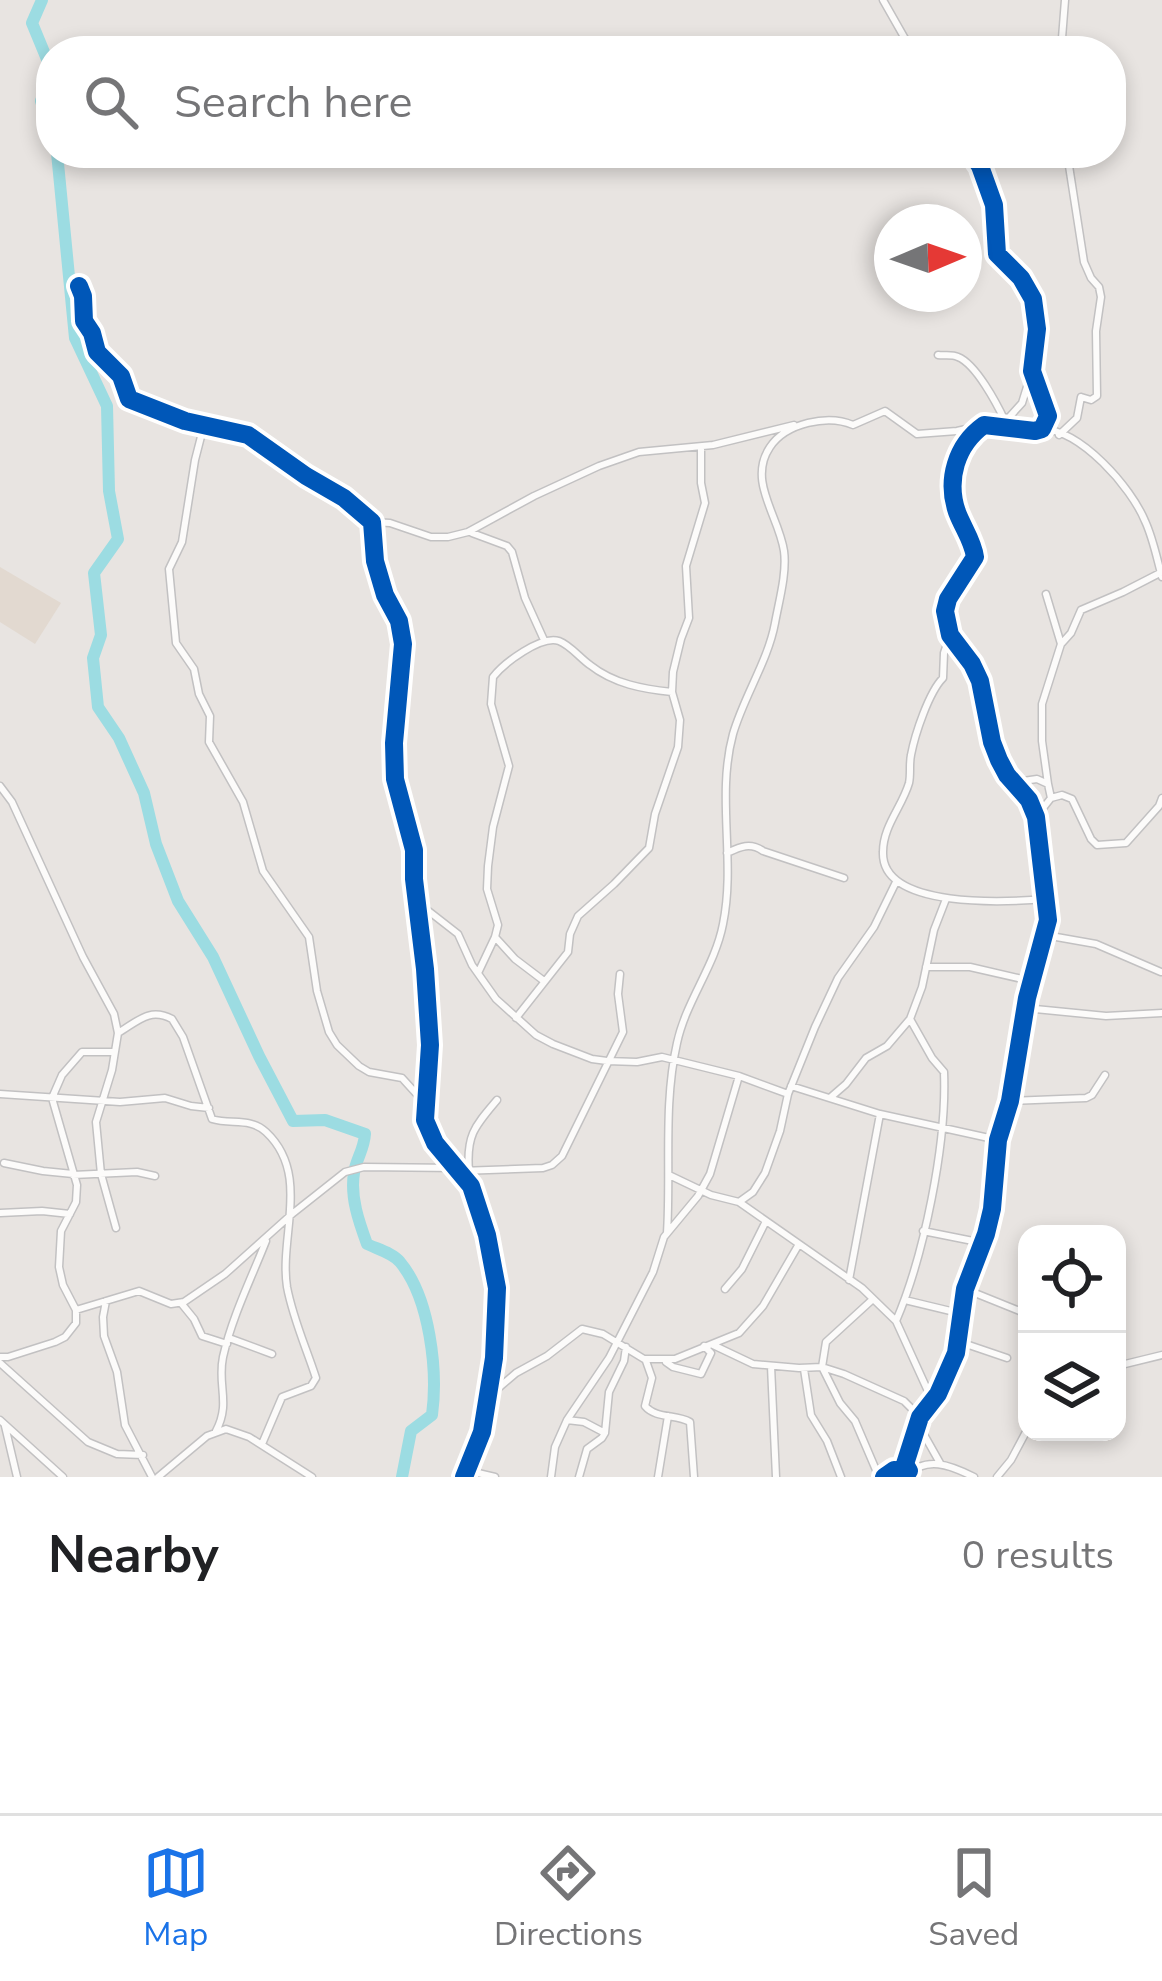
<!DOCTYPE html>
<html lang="en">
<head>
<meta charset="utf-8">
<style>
  :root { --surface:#fff; --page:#f2f2f2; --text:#202124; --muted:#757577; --line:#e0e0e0; --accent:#1a73e8 }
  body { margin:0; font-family:"Nunito Sans",sans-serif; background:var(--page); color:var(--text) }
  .controls { position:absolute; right:36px; bottom:36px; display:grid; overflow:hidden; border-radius:24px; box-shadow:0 6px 18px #0003 }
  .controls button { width:108px; height:108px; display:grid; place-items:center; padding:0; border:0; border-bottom:3px solid var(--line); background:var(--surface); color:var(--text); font:60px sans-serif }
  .compass { position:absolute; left:874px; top:204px; width:108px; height:108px; border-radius:50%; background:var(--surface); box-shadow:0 6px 18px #0003; rotate:88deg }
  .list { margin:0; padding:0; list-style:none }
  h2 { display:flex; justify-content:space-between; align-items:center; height:156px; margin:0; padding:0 48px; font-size:51px }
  h2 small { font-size:39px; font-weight:400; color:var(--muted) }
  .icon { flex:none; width:66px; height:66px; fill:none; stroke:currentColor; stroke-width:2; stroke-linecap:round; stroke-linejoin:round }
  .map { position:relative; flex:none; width:1162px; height:1477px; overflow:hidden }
  .search { position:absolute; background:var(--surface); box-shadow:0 6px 18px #0003; left:36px; right:36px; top:36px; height:132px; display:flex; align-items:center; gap:30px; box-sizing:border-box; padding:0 42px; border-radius:48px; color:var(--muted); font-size:45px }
  .sheet { height:336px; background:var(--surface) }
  nav { display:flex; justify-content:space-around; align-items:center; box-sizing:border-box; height:168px; border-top:3px solid var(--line); background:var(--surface); font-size:33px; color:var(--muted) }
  nav a { display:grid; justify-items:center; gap:6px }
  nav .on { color:var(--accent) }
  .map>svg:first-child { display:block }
  .education { fill:#e2d9d0 }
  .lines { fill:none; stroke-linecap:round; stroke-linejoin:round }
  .river { stroke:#9cdce2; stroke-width:12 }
  .street-casing { stroke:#c2c1c2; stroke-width:9 }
  .street { stroke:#fcfbfa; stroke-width:6 }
  .cycleway-casing { stroke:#fff; stroke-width:26 }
  .cycleway { stroke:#0057b8; stroke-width:18 }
</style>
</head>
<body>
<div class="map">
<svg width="1162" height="1477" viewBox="0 0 1162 1477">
  <rect width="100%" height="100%" fill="#e8e4e1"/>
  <path class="education" d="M0,567L61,603L35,644L0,622Z"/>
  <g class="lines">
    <path class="river" d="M42,0L32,23L51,69
      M51,75L41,101L51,133
      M57,153L75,338L107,406L109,491L118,539L94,573L101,635L93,658L98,707L119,738L144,793L156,844L178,901L213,957L259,1056L293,1121L325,1120L365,1134C364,1150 356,1159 354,1173C350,1197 359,1222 367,1244C377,1249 393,1253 400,1262C430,1298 438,1371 432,1415L411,1431L402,1477"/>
    <g class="street-casing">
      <path id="street" d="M883,0L912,51
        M1061,51L1065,0
        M79,286L83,296L84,321L92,333L97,352L121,376L129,399L185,421L248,435L306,476L344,498L372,522L375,561L385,595L399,621L403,644L394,743L395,779L414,850V879L425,969L430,1045L425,1120L435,1143L471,1186L487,1235L497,1288L494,1358L482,1432L464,1477
        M938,355C944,356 952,354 958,357C976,364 997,404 1005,421
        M1003,424L1022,403L1031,374
        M204,425L195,460L182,542L169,569L176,643L194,669L199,694L210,716L209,742L243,802L263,871L309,937L317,991L329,1032L337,1045L359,1066L369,1072L402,1078L422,1100
        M1042,429C1081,430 1131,487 1145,521C1153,538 1157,559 1162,577
        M1059,435L1077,418L1081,397L1091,400L1097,396L1096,331L1101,297L1099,287L1091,278L1084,262L1067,153
        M372,522L390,523L431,537H448L468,532L534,496L599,466L639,452L713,445L794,425
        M472,533L507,546L512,552L525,598L544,640
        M1046,594L1061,644L1042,704V741L1048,784
        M950,635L944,653L943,678C929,692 915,734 911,755C909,764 911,774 909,783C902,807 883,826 883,852C881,910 1009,902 1047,899
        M1062,643L1071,633L1081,610L1123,592L1162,572
        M1016,782L1037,779L1048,784L1051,798
        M0,786L12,802L83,957L114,1014L118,1033L112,1070L96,1122L101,1174L116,1228
        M1036,817L1051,798L1062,795L1072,799L1091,839L1097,845L1126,843L1159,806L1162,798
        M727,853C740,847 750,842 763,851L844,878
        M417,902L458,934L472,965L496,999L536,1035L553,1044L592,1059L607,1061L637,1062L662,1057L739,1076L788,1094
        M1045,935L1096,944L1161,972
        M495,937L515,959L544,981
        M926,967H970L1031,981
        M478,973L495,937L498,925L487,889L488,866L493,827L509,766L491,704L493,677C504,663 541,635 559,641C570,645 580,658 590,665C614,684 643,689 672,692
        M1025,1008L1106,1016L1162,1013
        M516,1018L568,952L570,934L578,916L614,884L649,848L655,814L678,747L680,720L672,692L673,672L681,639L689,618L686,566L705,503L701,483V447
        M118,1033C137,1022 149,1007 172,1019L183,1037L212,1119C231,1125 250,1117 266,1132C311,1174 279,1236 287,1287C293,1319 306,1347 316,1378L311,1386L282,1397L262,1444
        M791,1086L880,1114L998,1140
        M0,1094L120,1102L165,1098L191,1106L209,1108
        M831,1097L846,1084L866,1058L887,1046L910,1019L922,987L934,930L946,899
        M1010,1101L1086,1098L1092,1095L1105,1075
        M4,1163L43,1171L73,1174
        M460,1171L543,1168L552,1165L562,1156L623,1032L618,994L620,974
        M469,1171C466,1135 475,1126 497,1100
        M73,1175L137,1172L155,1176
        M669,1175L711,1195L739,1202L753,1192L765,1173L780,1131L788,1094L815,1027L838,978L874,927L896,882
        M739,1202L862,1288L896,1321L932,1400
        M0,1213L42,1211L70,1214
        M923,1231L983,1243
        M667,1233C671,1170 663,1105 677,1043C686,1001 715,966 723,924C736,861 716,796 733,734C744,696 768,661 775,623C779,601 787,573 784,551C779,516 747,481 770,447C786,423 828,414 853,425L885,411L917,434L957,431L980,426
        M849,1280L880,1114
        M725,1289L742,1269L766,1221
        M965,1289L1027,1314
        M873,1299L826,1342L822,1367L840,1403L855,1421L879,1477
        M905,1300L959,1313
        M106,1301L103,1317L104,1336L117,1372L125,1425L152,1477
        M181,1303L194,1319L202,1336L227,1344
        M76,1310L139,1291L171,1304L184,1302L225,1274L292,1214L345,1172L364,1167L457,1168
        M896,1321C924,1256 947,1143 944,1072L932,1058L910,1019
        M229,1338L272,1354
        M957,1341L1007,1358
        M713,1345L753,1364L799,1368L822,1367L844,1374L904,1401L920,1417
        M0,1357H8L55,1342L65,1337L76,1323V1310L63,1285L59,1267L61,1231L76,1202L77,1185L52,1098L62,1075L82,1052H113
        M646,1361L652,1378L645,1406C656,1419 676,1414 690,1422L694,1477
        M666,1362L673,1367L701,1374L711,1353L704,1346
        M0,1363L88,1442L117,1454L143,1455
        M771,1366L776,1477
        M1117,1366L1162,1355
        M804,1369L811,1415L827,1441L841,1477
        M488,1397L516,1373L547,1356L582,1329L603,1334L644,1359H675L739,1333L763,1306L799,1244
        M0,1420L63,1477
        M567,1420L584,1422L605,1433
        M918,1424L940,1463
        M5,1426L17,1477
        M216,1431C231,1403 217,1385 223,1357C232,1317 251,1279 266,1241
        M465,1470L495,1477
        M158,1477L207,1436L226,1429L249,1437L312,1477
        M551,1477L555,1447L567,1420L609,1358L653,1272L664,1237L698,1196L710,1174L739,1076
        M579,1477L587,1449L602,1438L605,1433L609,1392L624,1361L626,1347
        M658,1477L668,1416
        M884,1477L894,1470L909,1471L905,1464L920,1417L938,1394L956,1353L965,1289L986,1234L992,1209L998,1140L1010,1101L1027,998L1048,920L1036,817L1029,800L1007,775L999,760L992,742L980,681L972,664L950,635L945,611L948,599L975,557C973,541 963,528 957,512C946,480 956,445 984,425L1035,431L1042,429L1048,416L1032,371L1037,329L1033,299L1021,278L997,254L994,205L980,166L971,153
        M905,1477C926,1455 950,1465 974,1477
        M997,1477L1011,1460L1027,1430"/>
    </g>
    <use href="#street" class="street"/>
    <g class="cycleway-casing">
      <path id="cycleway" d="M79,286L83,296L84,321L92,333L97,352L121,376L129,399L185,421L248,435L306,476L344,498L372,522L375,561L385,595L399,621L403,644L394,743L395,779L414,850V879L425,969L430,1045L425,1120L435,1143L471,1186L487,1235L497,1288L494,1358L482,1432L464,1477
        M884,1477L894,1470L909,1471L905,1464L920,1417L938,1394L956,1353L965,1289L986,1234L992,1209L998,1140L1010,1101L1027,998L1048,920L1036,817L1029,800L1007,775L999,760L992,742L980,681L972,664L950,635L945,611L948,599L975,557C973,541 963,528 957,512C946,480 956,445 984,425L1035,431L1042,429L1048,416L1032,371L1037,329L1033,299L1021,278L997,254L994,205L980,166L971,153"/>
    </g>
    <use href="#cycleway" class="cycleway"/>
  </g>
</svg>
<div class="controls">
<button><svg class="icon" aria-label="locate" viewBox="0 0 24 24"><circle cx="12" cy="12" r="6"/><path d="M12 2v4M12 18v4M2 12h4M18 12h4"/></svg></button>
<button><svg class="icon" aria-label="layers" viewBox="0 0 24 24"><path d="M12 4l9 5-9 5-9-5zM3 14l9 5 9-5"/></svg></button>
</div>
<svg class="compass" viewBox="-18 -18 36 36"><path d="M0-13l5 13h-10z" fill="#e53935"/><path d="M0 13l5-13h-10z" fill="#757577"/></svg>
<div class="search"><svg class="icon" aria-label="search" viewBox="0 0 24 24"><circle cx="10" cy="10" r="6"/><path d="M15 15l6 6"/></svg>Search here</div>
</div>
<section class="sheet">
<h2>Nearby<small>0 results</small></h2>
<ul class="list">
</ul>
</section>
<nav>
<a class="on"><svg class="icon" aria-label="map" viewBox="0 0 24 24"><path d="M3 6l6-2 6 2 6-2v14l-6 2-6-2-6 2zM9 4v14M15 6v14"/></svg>Map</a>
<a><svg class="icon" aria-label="directions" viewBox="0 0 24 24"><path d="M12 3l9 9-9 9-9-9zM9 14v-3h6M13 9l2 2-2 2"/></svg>Directions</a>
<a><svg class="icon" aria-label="saved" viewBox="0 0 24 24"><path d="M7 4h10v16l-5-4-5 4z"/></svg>Saved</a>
</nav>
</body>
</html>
